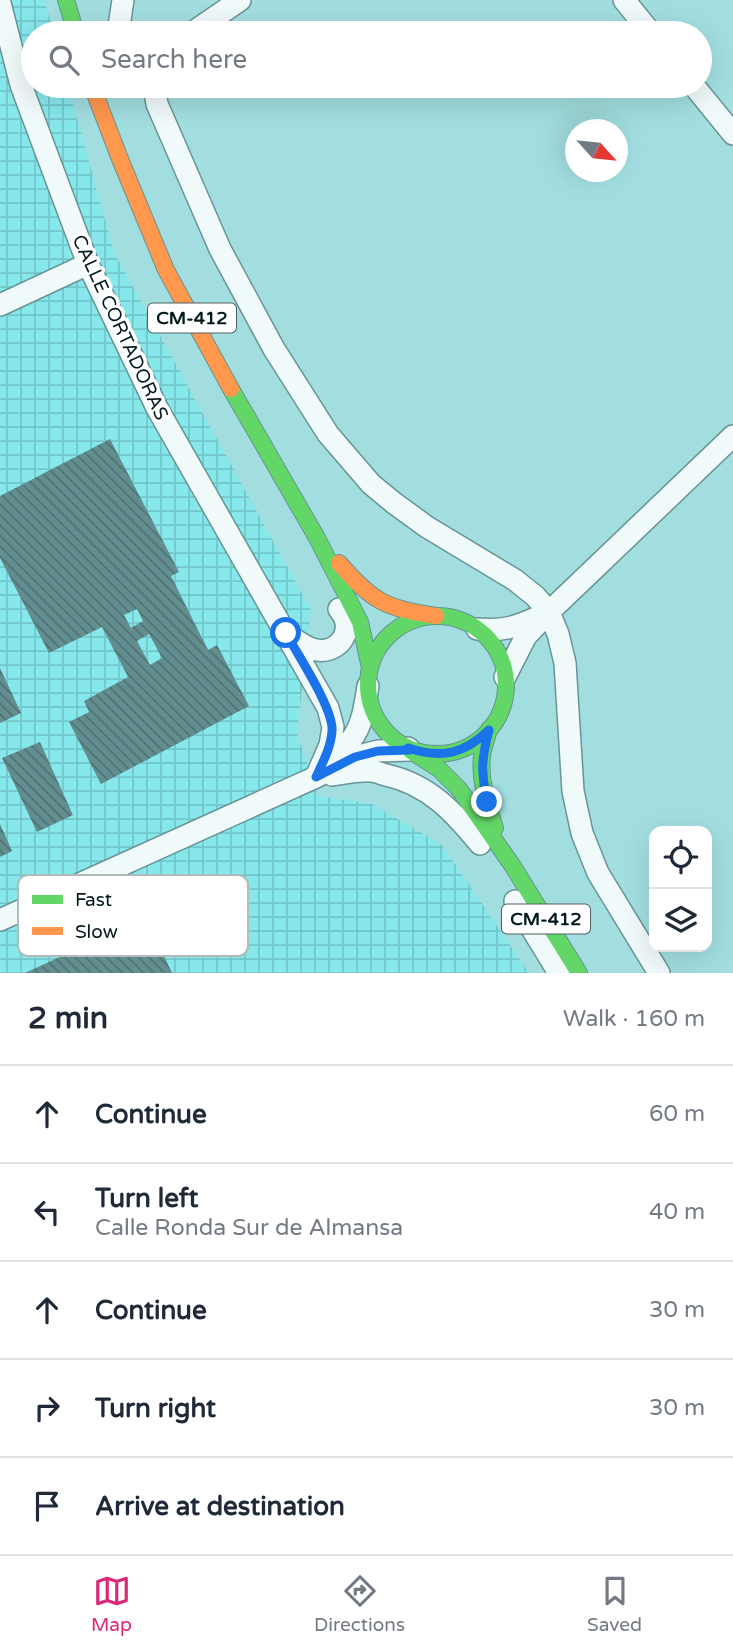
<!DOCTYPE html>
<html lang="en">
<head>
<meta charset="utf-8">
<style>
  :root { --surface:#fff; --page:#f2f2f3; --text:#1f2937; --muted:#747a83; --line:#e0e1e3; --accent:#db2777 }
  body { margin:0; font-family:"Varela Round",sans-serif; background:var(--page); color:var(--text) }
  .controls { position:absolute; right:21px; bottom:21px; display:grid; overflow:hidden; border-radius:14px; box-shadow:0 7px 28px #0002 }
  .controls button { width:63px; height:63px; display:grid; place-items:center; padding:0; border:0; border-bottom:2px solid var(--line); background:var(--surface); color:var(--text); font:35px sans-serif }
  .compass { position:absolute; left:565px; top:119px; width:63px; height:63px; border-radius:50%; background:var(--surface); box-shadow:0 7px 28px #0002; rotate:117deg }
  .stop { position:absolute; width:21px; height:21px; margin:-16px; border:5px solid #1a73e8; border-radius:50%; background:#fff }
  .stop.end { background:#1a73e8; border-color:#fff; box-shadow:0 2px 7px #0008 }
  .list { margin:0; padding:0; list-style:none }
  h2 { display:flex; justify-content:space-between; align-items:center; height:91px; margin:0; padding:0 28px; font-size:30px }
  h2 small { font-size:23px; font-weight:400; color:var(--muted) }
  .list li { display:grid; grid-template-columns:46px 1fr auto; gap:21px; align-items:center; box-sizing:border-box; height:98px; padding:0 28px; border-top:2px solid var(--line) }
  .list b { display:block; font-size:26px; white-space:nowrap }
  .list p { margin:0; font-size:23px; white-space:nowrap; color:var(--muted) }
  .list em { font-size:23px; font-style:normal; color:var(--muted) }
  .icon { flex:none; width:38px; height:38px; fill:none; stroke:currentColor; stroke-width:2; stroke-linecap:round; stroke-linejoin:round }
  .map { position:relative; flex:none; width:733px; height:973px; overflow:hidden }
  .search { position:absolute; background:var(--surface); box-shadow:0 7px 28px #0002; left:21px; right:21px; top:21px; height:77px; display:flex; align-items:center; gap:18px; box-sizing:border-box; padding:0 24px; border-radius:38px; color:var(--muted); font-size:26px }
  .sheet { height:581px; background:var(--surface) }
  nav { display:flex; justify-content:space-around; align-items:center; box-sizing:border-box; height:98px; border-top:2px solid var(--line); background:var(--surface); font-size:19px; color:var(--muted) }
  nav a { display:grid; justify-items:center; gap:4px }
  nav .on { color:var(--accent) }
  .map>svg:first-child { display:block }
  .industrial { fill:url(#industrial-grid) }
  .building { fill:url(#building-back-hatch); fill-rule:evenodd }
  .lines { fill:none; stroke-linecap:round; stroke-linejoin:round }
  .street-casing { stroke:#679496; stroke-width:24 }
  .fast-casing { stroke:#679496; stroke-width:18 }
  .slow-casing { stroke:#679496; stroke-width:18 }
  .street { stroke:#f1fafa; stroke-width:21 }
  .fast { stroke:#63d668; stroke-width:16 }
  .slow { stroke:#ff974d; stroke-width:16 }
  .route { stroke:#1a73e8; stroke-width:9 }
  .labels { text-anchor:middle; stroke-width:7; stroke-linejoin:round; paint-order:stroke }
  .shield { fill:#fff; stroke:#4e5f5f; stroke-width:2 }
  .shield-label { font-size:18px; font-weight:bold; fill:#021a1b }
  .street-label { font-size:19px; fill:#021a1b; stroke:#fff }
  .key { fill:#fff; stroke:#b3babb; stroke-width:2 }
  .key-label { font-size:19px; fill:#021a1b }
</style>
</head>
<body>
<div class="map">
<svg width="733" height="973" viewBox="0 0 733 973">
  <defs>
    <pattern id="industrial-grid" width="8" height="8" patternUnits="userSpaceOnUse" patternTransform="scale(1.75)"><rect width="8" height="8" fill="#87e8ec"/><path d="M0 4h8M4 0v8" fill="none" stroke="#73c6ca"/></pattern>
    <pattern id="building-back-hatch" width="6" height="6" patternUnits="userSpaceOnUse" patternTransform="scale(1.75)"><rect width="6" height="6" fill="#628e90"/><path d="M-1 5l2 2M0 0l6 6M5-1l2 2" fill="none" stroke="#4f7375"/></pattern>
  </defs>
  <rect width="100%" height="100%" fill="#a2dee0"/>
  <path class="industrial" d="M0,0H44L54,33H33V86H68L114,252L311,610L297,734L318,796L372,804L442,845L529,973H0Z"/>
  <path class="building" d="M110,439L179,572L171,576L208,650L217,645L249,706L101,784L69,722L89,712L84,701L128,677L102,627L49,653L0,558V496ZM137,609L143,621L131,628L124,615ZM149,634L162,658L150,665L137,641Z
    M0,668L21,713L0,723Z
    M40,742L73,815L37,832L2,758Z
    M0,824L12,851L0,857Z
    M146,917L172,973H25Z"/>
  <g class="lines">
    <g class="street-casing">
      <path id="street" d="M624,0L651,33
        M0,3L21,85L88,264L157,408L328,708L333,727L330,745L316,777
        M118,33L123,0
        M192,33L240,0
        M154,86L157,104L220,249L274,349L328,434L371,484L394,503L427,527L515,580L535,596L549,612L558,634L565,663L573,791L582,833L598,873L659,973
        M694,86L733,134
        M0,305L88,264
        M477,629C503,631 513,628 538,617
        M287,634C296,640 306,649 317,650C335,653 351,637 345,619C344,615 341,612 339,609
        M505,677L526,636L549,612L733,436
        M326,764C333,755 343,749 351,740C363,725 365,704 368,686
        M332,775C343,773 354,771 365,771C372,770 379,773 386,775C428,784 454,812 480,844
        M515,901L559,973
        M0,920L316,777L355,757L378,751L410,750L408,748"/>
    </g>
    <g class="fast-casing">
      <path id="fast" d="M66,0L76,33
        M231,389L317,538L360,622L370,668
        M368 685a69 69 0 1 1 138 0a69 69 0 1 1-138 0Z
        M489,729C487,738 483,747 482,756C479,781 488,805 495,828
        M411,751L439,769L459,789L512,865L579,973"/>
    </g>
    <g class="slow-casing">
      <path id="slow" d="M92,86L120,159L166,270L231,389
        M339,563C373,602 385,608 436,616"/>
    </g>
    <use href="#street" class="street"/>
    <use href="#fast" class="fast"/>
    <use href="#slow" class="slow"/>
  </g>
  <g class="lines">
    <path class="route" d="M286,633C297,654 334,709 332,731C331,747 323,762 316,777L355,757L378,751L410,750L408,748C442,759 464,754 489,730C481,760 481,771 487,802"/>
  </g>
  <g class="labels">
    <g class="shield">
      <rect x="148" y="303.5" width="88" height="29" rx="5"/>
      <rect x="502" y="904.5" width="88" height="29" rx="5"/>
    </g>
    <g class="shield-label">
      <text x="192" y="324">CM-412</text>
      <text x="546" y="925">CM-412</text>
    </g>
    <g class="street-label">
      <text transform="translate(121 327) rotate(65)" y="7">CALLE CORTADORAS</text>
    </g>
  </g>
  <rect x="18" y="875" width="230" height="81" rx="10" class="key"/>
  <rect x="32" y="895" width="31" height="9" fill="#63d668"/>
  <rect x="32" y="927" width="31" height="8" fill="#ff974d"/>
  <g class="key-label">
    <text x="75" y="906">Fast</text>
    <text x="75" y="938">Slow</text>
  </g>
</svg>
<div class="controls">
<button><svg class="icon" aria-label="locate" viewBox="0 0 24 24"><circle cx="12" cy="12" r="6"/><path d="M12 2v4M12 18v4M2 12h4M18 12h4"/></svg></button>
<button><svg class="icon" aria-label="layers" viewBox="0 0 24 24"><path d="M12 4l9 5-9 5-9-5zM3 14l9 5 9-5"/></svg></button>
</div>
<svg class="compass" viewBox="-18 -18 36 36"><path d="M0-13l5 13h-10z" fill="#e53935"/><path d="M0 13l5-13h-10z" fill="#747a83"/></svg>
<div class="stop" style="left:286px;top:633px"></div>
<div class="stop end" style="left:487px;top:802px"></div>
<div class="search"><svg class="icon" aria-label="search" viewBox="0 0 24 24"><circle cx="10" cy="10" r="6"/><path d="M15 15l6 6"/></svg>Search here</div>
</div>
<section class="sheet">
<h2>2 min<small>Walk · 160 m</small></h2>
<ul class="list">
<li><svg class="icon" aria-label="ahead" viewBox="0 0 24 24"><path d="M12 20V5M6 11l6-6 6 6"/></svg><div><b>Continue</b></div><em>60 m</em></li>
<li><svg class="icon" aria-label="left" viewBox="0 0 24 24"><path d="M17 20v-9H6M10 6l-5 5 5 5"/></svg><div><b>Turn left</b><p>Calle Ronda Sur de Almansa</p></div><em>40 m</em></li>
<li><svg class="icon" aria-label="ahead" viewBox="0 0 24 24"><path d="M12 20V5M6 11l6-6 6 6"/></svg><div><b>Continue</b></div><em>30 m</em></li>
<li><svg class="icon" aria-label="right" viewBox="0 0 24 24"><path d="M7 20v-9h11M14 6l5 5-5 5"/></svg><div><b>Turn right</b></div><em>30 m</em></li>
<li><svg class="icon" aria-label="arrive" viewBox="0 0 24 24"><path d="M6 21V4h12l-3 4 3 4H6"/></svg><div><b>Arrive at destination</b></div></li>
</ul>
</section>
<nav>
<a class="on"><svg class="icon" aria-label="map" viewBox="0 0 24 24"><path d="M3 6l6-2 6 2 6-2v14l-6 2-6-2-6 2zM9 4v14M15 6v14"/></svg>Map</a>
<a><svg class="icon" aria-label="directions" viewBox="0 0 24 24"><path d="M12 3l9 9-9 9-9-9zM9 14v-3h6M13 9l2 2-2 2"/></svg>Directions</a>
<a><svg class="icon" aria-label="saved" viewBox="0 0 24 24"><path d="M7 4h10v16l-5-4-5 4z"/></svg>Saved</a>
</nav>
</body>
</html>
